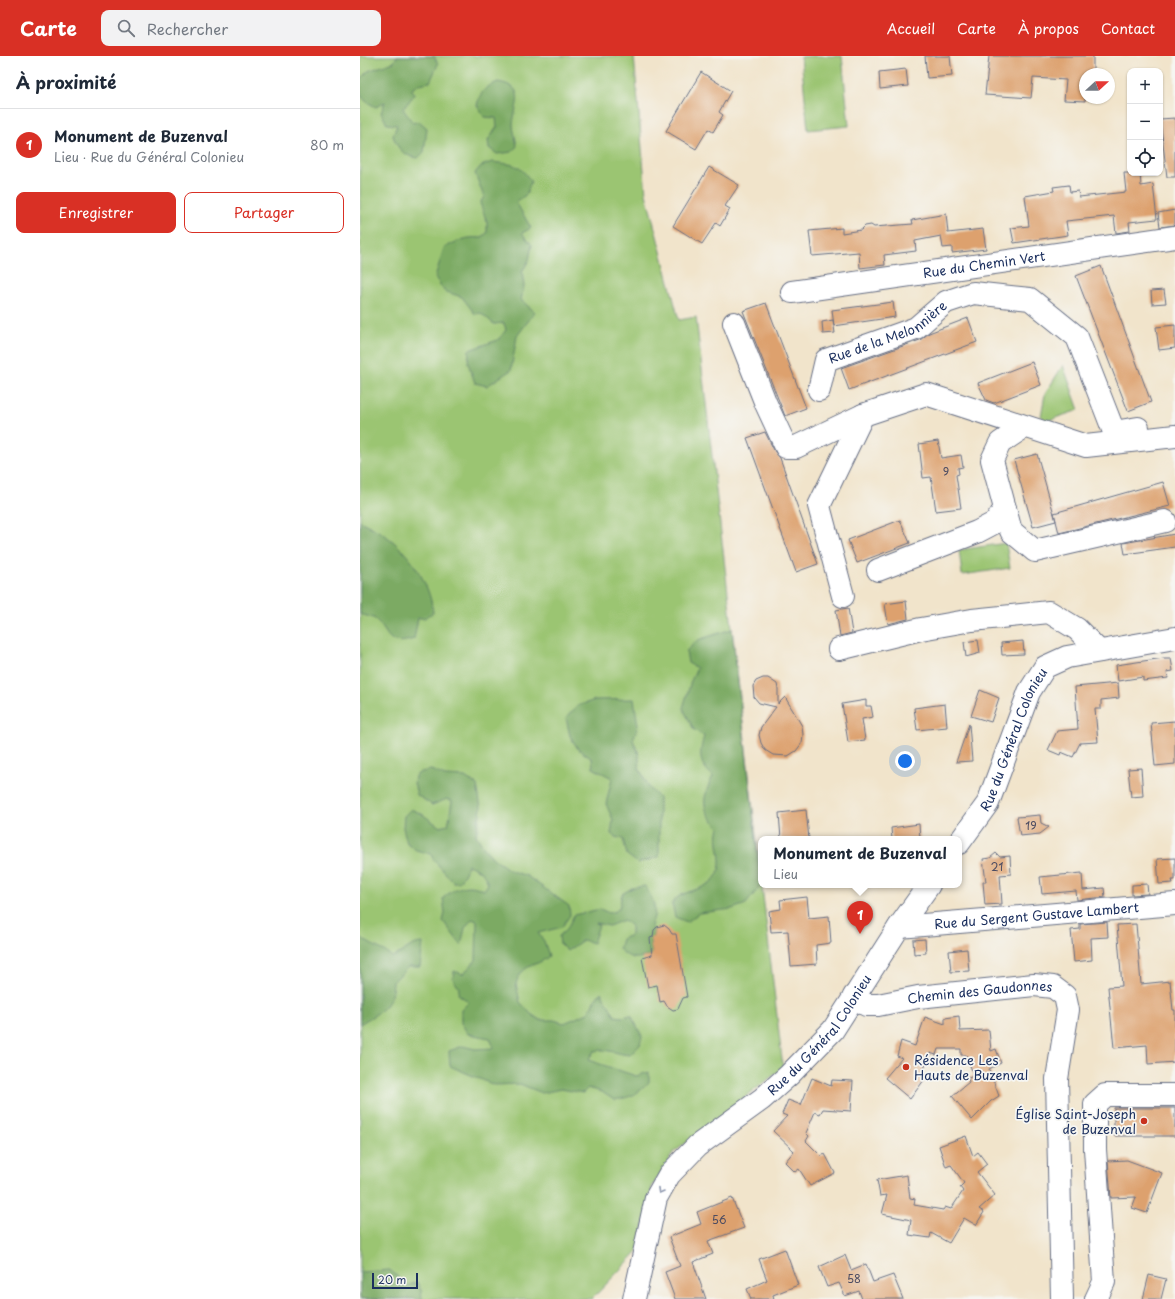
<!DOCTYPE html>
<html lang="fr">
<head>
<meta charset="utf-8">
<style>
  :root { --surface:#fff; --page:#f2f2f3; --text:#1f2937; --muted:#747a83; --line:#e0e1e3; --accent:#d93025 }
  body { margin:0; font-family:"Playpen Sans",sans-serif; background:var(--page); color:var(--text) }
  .controls { position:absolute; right:12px; top:12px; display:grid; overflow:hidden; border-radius:8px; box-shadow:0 1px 3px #0004 }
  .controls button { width:36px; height:36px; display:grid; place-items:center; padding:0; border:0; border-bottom:1px solid var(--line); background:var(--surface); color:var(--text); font:20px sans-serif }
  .compass { position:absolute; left:719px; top:12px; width:36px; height:36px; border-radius:50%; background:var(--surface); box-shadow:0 1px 3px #0004; rotate:69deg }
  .scale { position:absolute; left:12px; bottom:10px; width:46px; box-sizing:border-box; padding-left:4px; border:2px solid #1b2f5e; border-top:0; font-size:11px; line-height:14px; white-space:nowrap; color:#1b2f5e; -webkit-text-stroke:3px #f6f6f2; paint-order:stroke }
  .you { position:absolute; left:545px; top:705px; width:14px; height:14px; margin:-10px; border:3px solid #fff; border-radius:50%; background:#1a73e8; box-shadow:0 0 0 6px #1a73e833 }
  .badge { display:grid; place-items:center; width:26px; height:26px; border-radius:50%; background:var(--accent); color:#fff; font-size:13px; font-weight:700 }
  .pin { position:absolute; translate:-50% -33px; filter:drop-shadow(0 1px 2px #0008) }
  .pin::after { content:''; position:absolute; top:21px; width:14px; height:12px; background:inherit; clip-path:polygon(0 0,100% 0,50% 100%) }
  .popup { position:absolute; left:398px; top:780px; width:204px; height:52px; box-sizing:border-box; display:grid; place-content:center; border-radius:8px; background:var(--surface); filter:drop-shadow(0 1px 3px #0005); font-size:13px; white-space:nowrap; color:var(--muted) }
  .popup b { font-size:15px; color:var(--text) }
  .popup::after { content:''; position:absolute; left:50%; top:100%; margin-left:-8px; border:8px solid transparent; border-top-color:var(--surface) }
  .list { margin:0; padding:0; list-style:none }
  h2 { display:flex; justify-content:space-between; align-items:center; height:52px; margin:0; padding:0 16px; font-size:17px }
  h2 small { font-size:13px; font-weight:400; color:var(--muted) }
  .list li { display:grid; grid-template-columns:26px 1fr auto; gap:12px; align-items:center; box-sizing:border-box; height:72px; padding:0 16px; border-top:1px solid var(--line) }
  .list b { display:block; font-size:15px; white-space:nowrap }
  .list p { margin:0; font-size:13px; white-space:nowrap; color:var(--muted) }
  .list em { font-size:13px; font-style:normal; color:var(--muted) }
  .actions { display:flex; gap:8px; padding:12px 16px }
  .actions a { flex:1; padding:9px 0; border:1px solid var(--accent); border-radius:8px; text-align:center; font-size:14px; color:var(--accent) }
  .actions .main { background:var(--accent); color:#fff }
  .icon { flex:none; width:22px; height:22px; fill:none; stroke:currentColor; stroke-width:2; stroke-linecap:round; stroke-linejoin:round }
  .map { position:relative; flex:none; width:815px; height:1243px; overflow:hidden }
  header { display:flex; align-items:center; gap:24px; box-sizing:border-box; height:56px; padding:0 20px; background:var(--accent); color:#fff }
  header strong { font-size:19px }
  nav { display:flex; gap:22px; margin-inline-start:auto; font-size:14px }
  .search { width:280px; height:36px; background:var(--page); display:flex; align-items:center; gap:10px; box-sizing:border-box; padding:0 14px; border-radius:8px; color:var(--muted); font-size:15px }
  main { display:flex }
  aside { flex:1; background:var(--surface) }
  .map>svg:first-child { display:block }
  .green { fill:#9bc572; stroke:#5b7a68 }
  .forest { fill:#7caa64; stroke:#4c6c61 }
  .building { fill:#dda16e }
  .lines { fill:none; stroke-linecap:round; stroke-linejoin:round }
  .minor-casing { stroke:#666e84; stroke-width:24 }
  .minor { stroke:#fff; stroke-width:22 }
  .oneway { stroke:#8d97ae }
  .poi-dot { fill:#c8321e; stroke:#f6f6f2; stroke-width:1.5 }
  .labels { text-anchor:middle; stroke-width:3.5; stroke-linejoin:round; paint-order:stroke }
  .number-label { font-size:11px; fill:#4c4c62 }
  .street-label { font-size:13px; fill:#1b2f5e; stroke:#f6f6f2 }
  .poi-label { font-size:13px; fill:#1b2f5e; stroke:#f6f6f2; text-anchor:start }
</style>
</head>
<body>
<header>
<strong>Carte</strong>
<div class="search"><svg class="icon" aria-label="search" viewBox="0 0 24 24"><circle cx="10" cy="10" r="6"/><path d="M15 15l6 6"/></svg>Rechercher</div>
<nav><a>Accueil</a><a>Carte</a><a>À propos</a><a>Contact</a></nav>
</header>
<main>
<aside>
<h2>À proximité<small></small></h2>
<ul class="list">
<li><span class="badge">1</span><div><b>Monument de Buzenval</b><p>Lieu · Rue du Général Colonieu</p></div><em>80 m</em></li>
</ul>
<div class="actions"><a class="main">Enregistrer</a><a>Partager</a></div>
</aside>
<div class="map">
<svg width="815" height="1243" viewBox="0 0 815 1243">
  <rect width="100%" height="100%" fill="#f6f6f2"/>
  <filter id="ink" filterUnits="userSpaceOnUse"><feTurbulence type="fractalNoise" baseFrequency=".025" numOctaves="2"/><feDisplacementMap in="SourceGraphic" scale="8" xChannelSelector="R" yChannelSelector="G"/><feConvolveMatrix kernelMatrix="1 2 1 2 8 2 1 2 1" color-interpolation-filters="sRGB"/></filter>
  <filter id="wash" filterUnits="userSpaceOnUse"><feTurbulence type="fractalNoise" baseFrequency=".012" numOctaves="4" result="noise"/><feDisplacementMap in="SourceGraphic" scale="16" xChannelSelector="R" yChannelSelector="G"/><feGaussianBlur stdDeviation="0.9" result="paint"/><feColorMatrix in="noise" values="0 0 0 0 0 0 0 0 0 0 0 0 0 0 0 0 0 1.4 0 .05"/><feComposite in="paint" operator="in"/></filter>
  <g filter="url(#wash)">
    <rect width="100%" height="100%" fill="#f1e4cb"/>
    <path class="green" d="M0,0H274L286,138L319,264L336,261L423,1012L313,1097L292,1131L279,1194L232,1243H0Z
      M452,0H482L489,70L448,74L441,1Z
      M703,309L719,354L686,365L681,360L685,338Z
      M646,487L650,512L602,519L599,494Z"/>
    <path class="forest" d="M37,0H74L78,8L70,26L59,28L52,33L54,39L43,53L53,67L59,65L67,72L64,96L58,102C43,100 38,93 33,80L37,69L27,68L21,57L25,46L16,51C0,43 0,41 0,23L8,15L34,6Z
      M138,26C168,31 155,48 153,68C153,74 156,83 157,90L152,96L137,98L129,92L128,84L137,71L136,62L124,61L117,49C120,36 125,31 138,26Z
      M132,106C154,109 157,106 171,125L167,138L156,146L171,172L162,177L172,189L169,204L162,216L164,230L161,244L175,256L157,280L151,314L127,330L115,327L108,307L109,294L138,284L146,274L144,267L134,268L121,257L115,258L102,241L84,235L75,221L84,192C97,185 107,180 121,182L127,177V166L120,147L124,141L115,117L121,110Z
      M0,465C13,472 29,480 39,491C56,508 71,532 73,557L64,562H58L54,583C25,592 30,576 15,563C11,560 4,560 0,558Z
      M372,573L401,829L386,848L372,853L339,857L327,866L315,861L312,847C323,831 352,837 359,814C363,799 354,787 359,771C340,754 342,742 353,720C338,707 339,699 344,680L334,674L323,652L331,625L337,612L328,607L326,595L338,584Z
      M274,643L278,670L273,684L279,698V712L289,731L299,742V801L278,807L267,799L263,783L255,781L251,778L253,764L246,748L252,722L233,712L232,703L218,693L210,680L206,662L217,650L235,644Z
      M71,714L85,720L105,721L117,729L121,752L116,779L124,792L134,803L151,815L167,820L209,850L210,859L202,871L178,877L184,885L189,900C181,908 169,908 162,916C159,919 157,924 156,928L160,946L171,958L180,964H194L204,967L228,957L234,945L241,936L255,960L262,961L271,959L282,980L280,989L270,999C256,998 248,992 234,995L228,1004L276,1020L289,1016V1026C277,1039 272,1041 254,1044L242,1036L228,1032L223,1037L201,1033L182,1037L160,1028L134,1029L90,1010L89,995L103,990L115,993L134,992L130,982L108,978L101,967V954L109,946L98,938L99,932L93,923L94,915L103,918L116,904L117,865L112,863L105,872L101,889L83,865L85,857L83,842C96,831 108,826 124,834L128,828C126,818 118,813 108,809L105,817L99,826H93L73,803L71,798L56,794L47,787L43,772L44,760L51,753L62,758L80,771L88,769L92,745L87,743L72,749L57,739L54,727L55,720L61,716Z
      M285,830C294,844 298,854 291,869L294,874L293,881L290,883L292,899C276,903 272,905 259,893L262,883L271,879V870L264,864L249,870L236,867L239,869L233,887L223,884L207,895L200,888L199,880L207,873L214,859L240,853L249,857L256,855L259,852L262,838L272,832Z
      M0,880C9,890 23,892 32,901C44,897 50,887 63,887L60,911H48L33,926C32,953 20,955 0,968Z
      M30,1214L39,1222V1229L44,1231L57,1226L61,1234L62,1243H0V1216Z"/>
    <g id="blocks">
      <path class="building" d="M565,0H590L592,20L567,22Z
        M629,0H733V18H725V45L704,44L706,24L673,22L671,42L625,39Z
        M546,13L548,30L520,33L519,16Z
        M341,16L371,35L359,56L363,59L353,76L348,73L336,93L306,75Z
        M815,62V121H807L800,63Z
        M349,111L379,129L365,150L370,153L360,170L356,167L342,188L313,170Z
        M764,117H780L781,130L793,128L797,163L769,166L770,175L756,177L754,160L706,165L708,179L654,187L651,172L669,170L665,140L694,135L693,131L709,129L710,136L718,135L719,141L766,136Z
        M815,154V169L800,171L798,157Z
        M586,158L588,177L623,173L626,193L592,197V191L583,192L581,180L555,185L556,195L524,199L525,209L500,212L499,196L452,200L449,175L482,172V177L501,174L505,170L511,169L514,171L553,168L552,164Z
        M741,210L791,346L768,355L716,220Z
        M804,234L806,247L792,248L791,235Z
        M533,246L535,261L474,270L472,254Z
        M406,247L446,352L425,360L383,255Z
        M608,262L617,286L489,334L481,312L560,284L569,277Z
        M473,264L475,277L463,278L462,266Z
        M815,269V292L799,294L796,271Z
        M672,306L681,329L634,347L626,344L618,327Z
        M405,376L415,396L420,402L458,508L436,516L387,382Z
        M578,385L581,402L601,399L603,411L598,412L599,418L596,419L601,452L576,455L571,421L563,422L559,388Z
        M677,398L696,465L673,471L654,404Z
        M803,426L810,450L699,477L694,457Z
        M540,464L550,487L497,507L488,484Z
        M815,478V491L765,498L763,487Z
        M546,545L548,563L528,568L525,548Z
        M488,552L492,577L480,580L476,554Z
        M618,584L620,597L606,601L604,586Z
        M663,585L664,598L642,599L641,587Z
        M804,602H811L813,615L807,616L808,622L783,625V621L758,625L756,609Z
        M403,622H408L417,628L418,633V648L425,641L442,670L443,679L442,687L436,695L428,700L413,699L405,694L401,687L399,679L401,671L416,651L399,647L394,641L393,630L396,625Z
        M758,627L759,642L741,644V653H735L738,686L720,687L713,701L701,696L700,699L688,694L697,675L718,673L715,631Z
        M620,634L639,642L631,666L611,660Z
        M506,644V650H511L513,661L502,663L505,684L488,686L482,648Z
        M585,648L587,671L557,674L554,652Z
        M815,665V708L795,710L791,667Z
        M609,668L612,705L596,706Z
        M781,712L783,740L771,741L768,713Z
        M446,754L449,783H421L419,757Z
        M680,759L681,767L689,771L680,778L660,780L657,761Z
        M559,768L560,783H532L531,772Z
        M636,797L640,801L650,800L651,818L640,819L642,848L625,849L623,826H626L623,803L630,802Z
        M815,802V824H812L813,827L799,828L797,803Z
        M722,817L723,834L744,832L745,841L717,844L716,835L682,838L680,821Z
        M787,828L788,838L772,839V829Z
        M447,841L449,862L469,860L471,887L456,889L457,908L431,910L428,875L411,876L409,855L421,853L420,844Z
        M747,866L748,881L731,882L732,904L714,906L711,874L720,873V868Z
        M776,868L781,928L810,925L813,954H815V1006L788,1008L787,989L754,992L748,931L762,930L757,869Z
        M304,869L309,873L312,878H316L327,941L323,942L318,953L313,954L307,950L304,945L300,946L297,929L288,931L282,902L292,899L290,882L293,881L294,874L297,871Z
        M565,883L566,897L554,898L553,884Z
        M607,893L609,915L591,916L589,895Z
        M599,960L600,975L629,974L631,995L636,993L641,1007L629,1013L639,1040L631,1045L612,1064L592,1040L609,1026L608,1022L614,1020L606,999H601V993H578L576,999L570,997L563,1016L567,1020L550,1043L525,1022L542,1002L537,1000L541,985L555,990L565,961L585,968V962Z
        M452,1022L471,1030L472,1024L493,1025L491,1055L463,1053L460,1058L455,1056L446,1077L449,1080L446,1085L461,1100L465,1098L475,1117L450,1130L439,1113L435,1116L425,1106L434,1095L413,1075L427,1060L422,1058L428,1044L441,1049Z
        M754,1052H815V1080H754Z
        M606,1080L613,1100L618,1096L627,1108L617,1116L635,1139L619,1153L624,1156L616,1169L604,1162L589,1187L571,1177L570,1182L549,1179L551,1164L522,1158L527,1139L520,1140L517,1124L547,1119L550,1142L555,1143L554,1149L583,1154L585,1151L591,1153L603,1135L600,1131L604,1127L591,1109L586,1111L579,1090Z
        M767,1104L802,1117L787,1157L772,1152L776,1141L751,1142L748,1105Z
        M372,1142L384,1172L348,1185L353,1198L333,1206L346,1243H315L305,1216L320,1210L309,1181L341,1168L337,1156Z
        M425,1193L438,1229L413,1239L414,1243H391L387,1233L407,1224L399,1203Z
        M485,1199L491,1214L506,1208L513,1226L533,1219L543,1243H502L499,1235L485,1240L479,1227L467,1231L459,1211Z
        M789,1219L806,1223L801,1243H783Z"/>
    </g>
  </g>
  <g filter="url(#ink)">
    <use href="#blocks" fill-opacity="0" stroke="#666e84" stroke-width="1"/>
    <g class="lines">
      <g class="minor-casing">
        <g id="minor">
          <path id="s1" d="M432,236L815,181"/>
          <path d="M374,267L406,348L426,391H436L503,359"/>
          <path id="s2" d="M459,334L466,304L556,272L586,246L613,237L670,243L717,281L754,376L778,372"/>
          <path d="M664,371L640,387L632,404L651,475L675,495L805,465"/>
          <path d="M518,514L617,476L636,466L645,452"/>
          <path d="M483,540L459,450L503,359L566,338L726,390L815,380"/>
          <path d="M479,593L561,573L612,564L689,556L717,573L739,595"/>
          <path id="s3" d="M599,787L628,747L669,636L685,611L707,601L815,582"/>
          <path id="s4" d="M539,871L815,848"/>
          <path id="s5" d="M494,940L506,949H518L558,941L674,929L693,931L705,940L708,954L697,1023L702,1243"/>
          <path id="s6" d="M274,1243L296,1142L309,1119L337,1090L402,1043L429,1019L473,974L539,871L569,829"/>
          <path d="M736,1243L744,1226L735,1093V1048L745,1039H815"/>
        </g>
      </g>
      <use href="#minor" class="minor"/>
    </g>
    <defs><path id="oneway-chevron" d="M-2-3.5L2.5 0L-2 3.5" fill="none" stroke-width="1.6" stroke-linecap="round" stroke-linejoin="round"/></defs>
    <use class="oneway" href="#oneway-chevron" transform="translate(300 1135) rotate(120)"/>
  </g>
  <g class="poi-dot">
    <circle cx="546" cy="1011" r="4"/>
    <circle cx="784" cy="1065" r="4"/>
  </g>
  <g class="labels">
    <g class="number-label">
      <text x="586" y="420">9</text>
      <text x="671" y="774">19</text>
      <text x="637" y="815">21</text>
      <text x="359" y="1168">56</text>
      <text x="494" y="1227">58</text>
    </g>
    <g class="street-label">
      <text dy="5" stroke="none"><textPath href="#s1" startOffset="194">Rue du Chemin Vert</textPath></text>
      <text dy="5" stroke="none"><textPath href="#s2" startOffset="99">Rue de la Melonnière</textPath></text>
      <text dy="5" stroke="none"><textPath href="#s3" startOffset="118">Rue du Général Colonieu</textPath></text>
      <text dy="5" stroke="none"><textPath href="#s4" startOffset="138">Rue du Sergent Gustave Lambert</textPath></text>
      <text dy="5" stroke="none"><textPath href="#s5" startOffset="130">Chemin des Gaudonnes</textPath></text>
      <text dy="5" stroke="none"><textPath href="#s6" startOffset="337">Rue du Général Colonieu</textPath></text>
    </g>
    <g class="poi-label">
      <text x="554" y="1009">Résidence Les<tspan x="554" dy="15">Hauts de Buzenval</tspan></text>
      <text x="776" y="1063" text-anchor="end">Église Saint-Joseph<tspan x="776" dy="15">de Buzenval</tspan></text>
    </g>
  </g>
</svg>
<div class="controls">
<button>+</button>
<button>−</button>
<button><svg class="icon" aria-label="locate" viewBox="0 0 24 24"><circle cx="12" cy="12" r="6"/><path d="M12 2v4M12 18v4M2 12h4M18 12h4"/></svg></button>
</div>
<svg class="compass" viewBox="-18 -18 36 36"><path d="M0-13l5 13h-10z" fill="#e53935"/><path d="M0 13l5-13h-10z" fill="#747a83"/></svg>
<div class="scale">20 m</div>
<div class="you"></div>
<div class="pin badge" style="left:500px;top:878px">1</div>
<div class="popup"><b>Monument de Buzenval</b>Lieu</div>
</div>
</main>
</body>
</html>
